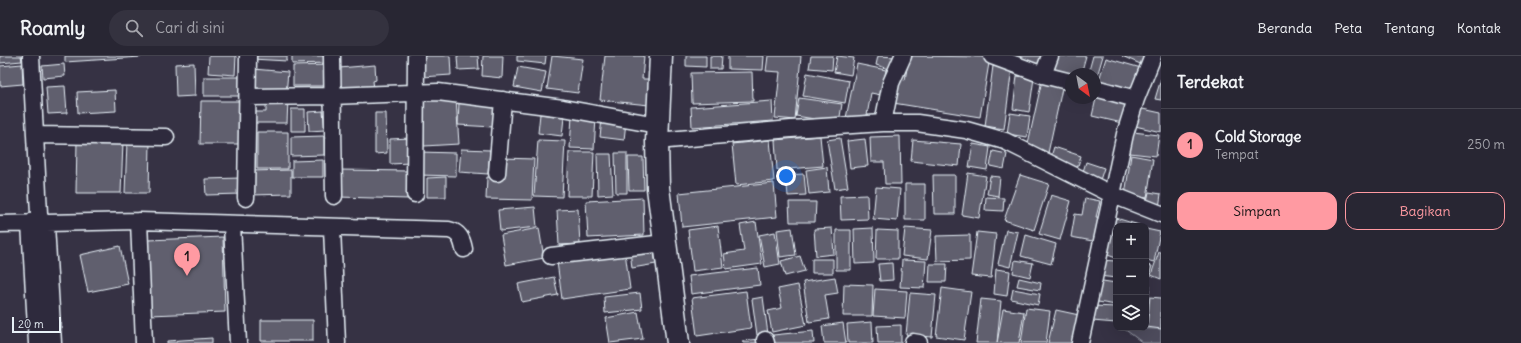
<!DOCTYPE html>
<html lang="id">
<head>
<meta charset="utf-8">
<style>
  :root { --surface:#282633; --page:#34323f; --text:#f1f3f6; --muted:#a5a5ac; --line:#44434e; --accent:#ff9aa2 }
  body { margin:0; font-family:Delius,sans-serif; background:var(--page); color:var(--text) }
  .controls { position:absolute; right:12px; bottom:12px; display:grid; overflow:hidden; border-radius:8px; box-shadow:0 4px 16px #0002 }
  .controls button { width:36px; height:36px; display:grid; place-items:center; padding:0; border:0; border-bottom:1px solid var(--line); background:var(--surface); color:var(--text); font:20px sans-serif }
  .compass { position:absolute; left:1065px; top:12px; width:36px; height:36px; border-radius:50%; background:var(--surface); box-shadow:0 4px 16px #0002; rotate:148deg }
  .scale { position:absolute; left:12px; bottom:10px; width:49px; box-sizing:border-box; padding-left:4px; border:2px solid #e8f1f8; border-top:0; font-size:11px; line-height:14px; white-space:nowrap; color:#e8f1f8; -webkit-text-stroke:3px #2f2a3d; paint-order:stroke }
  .you { position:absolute; left:786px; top:120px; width:14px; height:14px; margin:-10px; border:3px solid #fff; border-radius:50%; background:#1a73e8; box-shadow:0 0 0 6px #1a73e833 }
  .badge { display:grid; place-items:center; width:26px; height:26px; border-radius:50%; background:var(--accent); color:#111; font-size:13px; font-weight:700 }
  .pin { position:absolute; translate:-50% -33px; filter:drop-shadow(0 1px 2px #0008) }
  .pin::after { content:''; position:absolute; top:21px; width:14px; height:12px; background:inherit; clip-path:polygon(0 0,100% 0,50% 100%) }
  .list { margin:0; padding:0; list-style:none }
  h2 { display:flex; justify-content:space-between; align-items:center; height:52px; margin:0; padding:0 16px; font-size:17px }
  h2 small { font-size:13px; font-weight:400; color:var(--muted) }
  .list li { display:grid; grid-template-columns:26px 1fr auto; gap:12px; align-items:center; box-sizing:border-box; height:72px; padding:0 16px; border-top:1px solid var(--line) }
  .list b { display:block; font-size:15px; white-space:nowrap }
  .list p { margin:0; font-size:13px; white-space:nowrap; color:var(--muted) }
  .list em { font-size:13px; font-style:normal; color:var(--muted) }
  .actions { display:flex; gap:8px; padding:12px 16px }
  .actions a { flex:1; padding:9px 0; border:1px solid var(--accent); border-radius:12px; text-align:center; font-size:14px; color:var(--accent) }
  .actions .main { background:var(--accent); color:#111 }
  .icon { flex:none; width:22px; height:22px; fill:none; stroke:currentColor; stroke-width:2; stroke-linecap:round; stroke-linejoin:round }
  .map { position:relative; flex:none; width:1161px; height:287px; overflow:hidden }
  header { display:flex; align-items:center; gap:24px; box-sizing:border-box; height:56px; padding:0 20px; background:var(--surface); border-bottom:1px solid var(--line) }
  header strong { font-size:19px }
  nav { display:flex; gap:22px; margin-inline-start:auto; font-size:14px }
  .search { width:280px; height:36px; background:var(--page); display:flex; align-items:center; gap:10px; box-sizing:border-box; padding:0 14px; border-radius:22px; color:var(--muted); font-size:15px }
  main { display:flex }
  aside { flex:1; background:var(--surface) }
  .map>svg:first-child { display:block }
  .green { fill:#4d4b5c; stroke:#9a9eaa }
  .building { fill:#605e6e; stroke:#e8f1f8 }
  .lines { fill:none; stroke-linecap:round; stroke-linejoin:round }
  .minor-casing { stroke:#e8f1f8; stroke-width:19 }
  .highway-casing { stroke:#e8f1f8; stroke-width:25 }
  .minor { stroke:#2f2a3d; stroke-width:16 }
  .highway { stroke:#2f2a3d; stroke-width:22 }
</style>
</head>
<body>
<header>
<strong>Roamly</strong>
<div class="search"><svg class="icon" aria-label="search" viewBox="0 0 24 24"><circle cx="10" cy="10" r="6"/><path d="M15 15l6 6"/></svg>Cari di sini</div>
<nav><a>Beranda</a><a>Peta</a><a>Tentang</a><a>Kontak</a></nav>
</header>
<main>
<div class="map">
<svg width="1161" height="287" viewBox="0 0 1161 287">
  <rect width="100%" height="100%" fill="#363244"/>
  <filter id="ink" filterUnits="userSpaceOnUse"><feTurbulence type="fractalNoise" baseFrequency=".025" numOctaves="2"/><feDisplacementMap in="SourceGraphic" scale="8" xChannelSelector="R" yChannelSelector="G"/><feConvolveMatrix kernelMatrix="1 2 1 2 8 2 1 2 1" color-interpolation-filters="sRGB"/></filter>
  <g filter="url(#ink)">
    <path class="green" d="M1161,268V287H1143L1123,272L1158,273Z"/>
    <path class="building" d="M0,0H21L22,5L0,7Z
      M65,0H141V1L65,6Z
      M209,0H236L235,19L208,17Z
      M252,0H287V5L252,3Z
      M292,0H329V7L292,8Z
      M421,0H450L451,19L422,21Z
      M457,0H478L479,13L458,14Z
      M483,0H503L502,22L482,20Z
      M517,0H546L545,8L517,5Z
      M552,0L583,3L578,37L547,33Z
      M605,0H644L642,23H651L649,49L600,44Z
      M686,0H706V11L686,10Z
      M710,0H722L721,13H710Z
      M728,0H764L763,14L728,13Z
      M768,0H801L795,64L775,62L780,16L766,15Z
      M811,0H833L832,14L809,12Z
      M837,0L854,2L851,19L834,16Z
      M878,0L896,1L893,14L876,9Z
      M909,0L990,1L980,61L893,47L897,22L905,24Z
      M1019,0H1046L1040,12L1018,2Z
      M1057,0H1086L1081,18H1053Z
      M1093,0H1103L1095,27V18H1088Z
      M1122,0H1150L1145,10Z
      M1106,2L1141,12L1133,40L1097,30Z
      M194,7L195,40L176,41L175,8Z
      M22,8L23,28L0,30V10Z
      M64,8L65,20L43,22L42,10Z
      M857,8L886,14L881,39L871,37L866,65L846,62Z
      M329,9V30H293V10Z
      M375,9L376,24L373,25L374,33L341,35L339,12Z
      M993,10L1012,12L1004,73L985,70Z
      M518,11L546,16L542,36L514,31Z
      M253,13L288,16L286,38L251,35Z
      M752,16L753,45L692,47L691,17Z
      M807,17L849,25L845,47L803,40Z
      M1017,20L1034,22L1029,56L1013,53Z
      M204,21H241V40H204Z
      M1161,23V44L1155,43Z
      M1042,24L1063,28L1048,97L1027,92Z
      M65,30L67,57L48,58L46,31Z
      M115,34L116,55L78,57L77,36Z
      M1097,38L1127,45L1122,67L1092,60Z
      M799,42L842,48L839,67L796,60Z
      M266,43H288L287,67H252L253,56H266Z
      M456,43L459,88L424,90L422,45Z
      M201,45H243L242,88H200Z
      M459,45L494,46L493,71L458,69Z
      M772,45L773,65L692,71L691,51Z
      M1138,52L1161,57V76L1135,70Z
      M291,53H305V75H291Z
      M323,55L325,74L309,75L308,56Z
      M375,57H386L387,97L375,98Z
      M1010,57L1030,60L1027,81L1007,78Z
      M540,58L564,61L562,80L538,77Z
      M572,60L596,62L594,93L570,92Z
      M602,63L626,66L624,84L600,81Z
      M257,76H288V113H257Z
      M1133,76L1159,79L1156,100L1130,97Z
      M324,80V99L291,100V81Z
      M820,80L823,110L777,114L775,84Z
      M900,80L901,128H885L884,106H871L870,81Z
      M411,82V107L390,108V83Z
      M840,82L848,131L835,133L827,84Z
      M865,83L868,110L850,112L847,85Z
      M538,84L565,85L562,141L534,140Z
      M770,84L774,125L736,129L732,88Z
      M913,84L961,88L959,110L911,105Z
      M77,85L123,86L121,137H76Z
      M127,86H150L149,137H125Z
      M973,88L990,91L987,114L969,111Z
      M1054,91L1081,100L1077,113L1050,104Z
      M461,93L490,94L488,118L459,116Z
      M993,95L1007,98L1004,113L990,110Z
      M419,96L456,97V120L418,119Z
      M569,96H594L592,140H567Z
      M615,97H627V137H616Z
      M597,98H611L613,138L598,139Z
      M1131,99L1153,103L1147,142L1125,139Z
      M628,101H643L644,134H629Z
      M502,102L534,103L532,144L486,143L487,121L502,122Z
      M323,104V121H292V105Z
      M1086,106L1104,112L1099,127L1081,122Z
      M827,111L829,136L809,138L806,114Z
      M291,114V138L250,139V115Z
      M339,114L410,115L409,143L338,141Z
      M968,117L986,120L979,162L962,159Z
      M804,118L806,139L788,140L786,119Z
      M933,119H955V158H934Z
      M1020,119L1049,128L1034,174L1004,164Z
      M990,120L1000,121L998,140L987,138Z
      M446,121V141H427V122Z
      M241,122V138L206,139L205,123Z
      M774,127L777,161L682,171L679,137Z
      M905,128H925V164H905Z
      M876,131L900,133L897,165L873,163Z
      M1149,136L1161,138L1159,152L1146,150Z
      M867,139L868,163L841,164L840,140Z
      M1051,139L1071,145L1060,184L1039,178Z
      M986,141L1004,142L1003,155L985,154Z
      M643,142L644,179L588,182L586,145Z
      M1085,142L1100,145L1096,161L1103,162L1098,186L1071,181L1075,158L1082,159Z
      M789,146H816L815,166H790Z
      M535,151L537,171L500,175L498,154Z
      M578,153L580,188L559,189L557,154Z
      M1116,162L1139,169L1116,170V202L1105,198Z
      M756,166L762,208L726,213L724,198L744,195L740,169Z
      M718,170L723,211L693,215L688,174Z
      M539,172L544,202L506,209L501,179Z
      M792,172L796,199L780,201L777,174Z
      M832,172L834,198L816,200L814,173Z
      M873,172L874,207L855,208L854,173Z
      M905,172L932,174L928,203L902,200Z
      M1146,173L1160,176L1154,206L1146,204Z
      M836,174H851V214H836Z
      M877,174L898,175V203H876Z
      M1006,174L1018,176L1010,211L998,208Z
      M775,176L780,208L765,211L759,179Z
      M977,176L996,178L991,222L971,220Z
      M970,179V204L937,205L936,180Z
      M1026,179L1056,188L1051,208L1021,200Z
      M223,181L225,256L150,259L148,184Z
      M120,190L128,228L88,236L80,199Z
      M653,191L656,208L632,212L630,194Z
      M625,196L630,233L562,243L557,206Z
      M1159,196H1161V223L1151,219Z
      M800,200L805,215L785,220L781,205Z
      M812,203H833V217H812Z
      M902,204L926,205L924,232L900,231Z
      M1015,204L1033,207L1030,221L1013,217Z
      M1100,204L1116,205V222L1099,220Z
      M892,207L893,224L880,225L878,208Z
      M930,208H947L946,226H929Z
      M1146,209L1152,210L1147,227L1146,226Z
      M758,212L760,229L691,238L689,220Z
      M996,213L1010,215L1007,240L994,238Z
      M554,221L558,239L522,246L518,228Z
      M835,221L838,237L825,239L829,263L809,266L803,226Z
      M1019,222L1041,227L1040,234L1017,230Z
      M1096,224L1116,227V249L1092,245Z
      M844,228L873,229L872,260H843Z
      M798,229L806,269L772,276L768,255L782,252L778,233Z
      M1146,229L1150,230L1146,258Z
      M942,232L971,236L964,284L936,280Z
      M875,233L907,235L905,262L873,260Z
      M1013,233L1040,238L1038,249L1011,243Z
      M746,235L751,272L697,280L692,242Z
      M640,237L642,253L605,257L604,241Z
      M910,237L936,239L932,281L906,279Z
      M763,241L768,278L757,279L752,243Z
      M1150,241L1161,242V273L1147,271Z
      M981,243L1001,245L997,287H976Z
      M1093,250L1116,251V267L1092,265Z
      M1026,252L1050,255L1046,287H1021Z
      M1003,253L1024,256L1019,287H997Z
      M1056,254L1079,259L1072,287H1048Z
      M638,256L643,283L610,287L606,262Z
      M261,264H313V285H261Z
      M872,266L873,287H848L847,268Z
      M843,267L846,287H824L822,270Z
      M901,269V287H878L877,270Z
      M813,275L814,287H774L773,279Z
      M212,282V287H167V285Z
      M759,283V287H743L742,285Z"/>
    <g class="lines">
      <g class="minor-casing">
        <path id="minor" d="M31,0L39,158V161L46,169L53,287
          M332,0L334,140
          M992,0L1043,19
          M1050,0L1043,19L1071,26
          M1095,32L1136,43
          M248,41L331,40L438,36L563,52L657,69
          M883,67L891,27L903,0
          M35,79L166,81
          M657,85L791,73L883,67H917L966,74L1005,85L1113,139L1161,158
          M497,117L503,44
          M415,138L416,0
          M246,142L248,0
          M139,165L144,287
          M0,168L139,165L449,174C459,176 462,183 464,193
          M232,169L238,287
          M332,172L337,287
          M551,200L665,187
          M765,284L766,287
          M913,286L919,287
          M37,287L30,168L37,162
          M1080,287L1125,78L1136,43L1153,0"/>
      </g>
      <g class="highway-casing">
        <path id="highway" d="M661,0L657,85L658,132L678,287"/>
      </g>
      <use href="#minor" class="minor"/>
      <use href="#highway" class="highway"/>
    </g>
  </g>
</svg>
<div class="controls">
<button>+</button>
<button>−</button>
<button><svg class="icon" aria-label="layers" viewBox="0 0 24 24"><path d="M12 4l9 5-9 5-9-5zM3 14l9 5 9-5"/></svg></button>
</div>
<svg class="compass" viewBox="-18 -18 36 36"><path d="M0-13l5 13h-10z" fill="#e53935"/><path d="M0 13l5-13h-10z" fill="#a5a5ac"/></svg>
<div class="scale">20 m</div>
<div class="you"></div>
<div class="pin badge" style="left:187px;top:220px">1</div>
</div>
<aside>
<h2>Terdekat<small></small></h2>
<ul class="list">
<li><span class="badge">1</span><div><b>Cold Storage</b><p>Tempat</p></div><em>250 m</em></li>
</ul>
<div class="actions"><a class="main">Simpan</a><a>Bagikan</a></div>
</aside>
</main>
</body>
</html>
